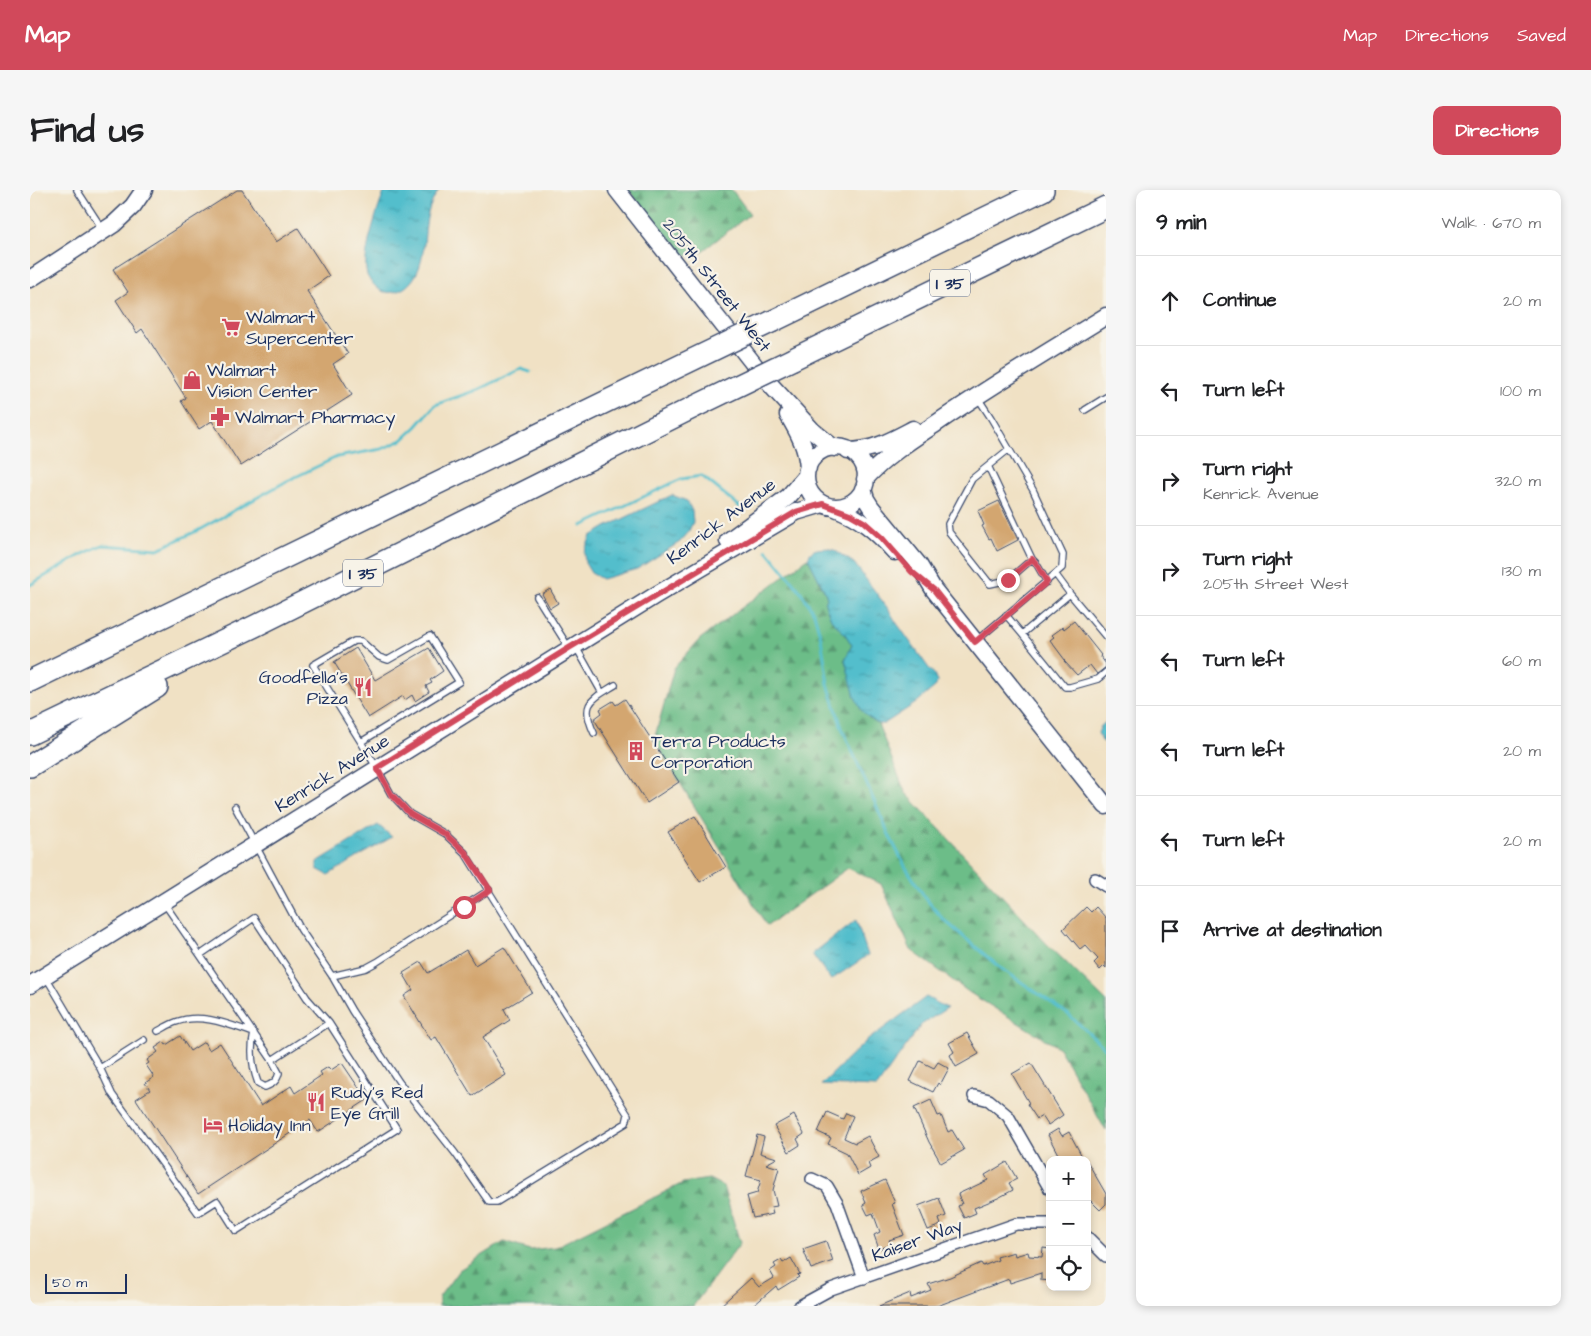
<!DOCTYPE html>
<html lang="en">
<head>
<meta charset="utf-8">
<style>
  :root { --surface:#fff; --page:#f6f6f6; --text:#202124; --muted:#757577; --line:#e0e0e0; --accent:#d1495b }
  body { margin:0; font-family:"Architects Daughter",sans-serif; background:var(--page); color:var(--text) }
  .controls { position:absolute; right:15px; bottom:15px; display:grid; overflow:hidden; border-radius:10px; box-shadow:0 2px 8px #0003 }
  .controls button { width:45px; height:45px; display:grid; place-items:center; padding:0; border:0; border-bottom:1px solid var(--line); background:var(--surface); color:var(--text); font:25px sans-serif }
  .scale { position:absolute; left:15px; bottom:12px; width:82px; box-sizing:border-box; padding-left:5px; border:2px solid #1b2f5e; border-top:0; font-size:14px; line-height:18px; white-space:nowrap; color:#1b2f5e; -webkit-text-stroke:4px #f7f3e8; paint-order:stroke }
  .stop { position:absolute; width:15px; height:15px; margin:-11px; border:4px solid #d1495b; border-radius:50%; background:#fff }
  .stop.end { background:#d1495b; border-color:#fff; box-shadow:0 1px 5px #0008 }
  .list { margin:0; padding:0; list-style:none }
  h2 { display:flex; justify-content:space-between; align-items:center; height:65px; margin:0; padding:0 20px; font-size:21px }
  h2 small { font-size:16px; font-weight:400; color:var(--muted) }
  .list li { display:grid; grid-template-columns:32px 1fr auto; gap:15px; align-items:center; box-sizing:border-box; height:90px; padding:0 20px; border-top:1px solid var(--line) }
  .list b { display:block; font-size:19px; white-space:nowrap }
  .list p { margin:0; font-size:16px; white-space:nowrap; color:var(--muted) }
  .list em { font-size:16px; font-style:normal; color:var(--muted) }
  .icon { flex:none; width:28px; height:28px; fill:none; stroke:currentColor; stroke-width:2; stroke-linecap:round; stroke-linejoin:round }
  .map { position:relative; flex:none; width:1076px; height:1116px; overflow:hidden; border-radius:10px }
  header { display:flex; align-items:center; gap:30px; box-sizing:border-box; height:70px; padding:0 25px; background:var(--accent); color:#fff }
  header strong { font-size:24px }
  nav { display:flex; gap:28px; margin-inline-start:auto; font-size:18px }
  .intro { display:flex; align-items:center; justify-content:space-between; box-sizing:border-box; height:120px; padding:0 30px }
  h1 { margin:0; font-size:35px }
  .button { padding:12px 22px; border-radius:10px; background:var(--accent); color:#fff; font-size:18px; font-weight:700 }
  main { display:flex; gap:30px; padding:0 30px }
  aside { flex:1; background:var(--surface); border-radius:10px; box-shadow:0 2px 8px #0003 }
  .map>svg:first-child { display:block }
  .forest { fill:url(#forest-firs); stroke:#447673 }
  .water { fill:url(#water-ripples); stroke:#367695 }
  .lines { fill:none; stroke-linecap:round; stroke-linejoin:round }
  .stream { stroke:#52becc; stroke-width:3 }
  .building { fill:#d3a66f }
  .lane-casing { stroke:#3b4a6d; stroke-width:8 }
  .street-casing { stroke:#3b4a6d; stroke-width:14 }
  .secondary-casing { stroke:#3b4a6d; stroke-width:19 }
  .highway-casing { stroke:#3b4a6d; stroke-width:24 }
  .lane { stroke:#fff; stroke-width:5.5 }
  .street { stroke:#fff; stroke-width:11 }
  .secondary { stroke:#fff; stroke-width:16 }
  .highway { stroke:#fff; stroke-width:21 }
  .highway-bridge-casing { stroke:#3b4a6d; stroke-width:24; stroke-linecap:butt }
  .highway-bridge { stroke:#fff; stroke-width:21 }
  .route { stroke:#d1495b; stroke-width:6 }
  .labels { text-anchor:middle; stroke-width:4.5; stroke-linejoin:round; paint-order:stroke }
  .shield { fill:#f7f3e8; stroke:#5d6a87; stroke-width:1 }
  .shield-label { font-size:16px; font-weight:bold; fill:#1b2f5e }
  .street-label { font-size:18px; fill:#1b2f5e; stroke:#f7f3e8 }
  .poi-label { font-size:18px; fill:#1b2f5e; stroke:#f7f3e8; text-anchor:start }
</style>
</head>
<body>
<header>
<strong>Map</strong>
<nav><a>Map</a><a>Directions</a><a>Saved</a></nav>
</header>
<div class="intro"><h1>Find us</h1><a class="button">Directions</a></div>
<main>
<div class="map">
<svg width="1076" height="1116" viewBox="0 0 1076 1116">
  <defs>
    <pattern id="forest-firs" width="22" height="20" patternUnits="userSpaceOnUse" patternTransform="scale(1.25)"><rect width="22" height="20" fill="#6cbd88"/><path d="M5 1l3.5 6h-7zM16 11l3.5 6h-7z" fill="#589a72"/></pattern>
    <pattern id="water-ripples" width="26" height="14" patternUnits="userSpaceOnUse" patternTransform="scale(1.25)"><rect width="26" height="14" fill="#52becc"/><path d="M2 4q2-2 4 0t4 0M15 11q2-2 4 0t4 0" fill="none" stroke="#439ba9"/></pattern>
  </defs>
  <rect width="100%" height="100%" fill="#f7f3e8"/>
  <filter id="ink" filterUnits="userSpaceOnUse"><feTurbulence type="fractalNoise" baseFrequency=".02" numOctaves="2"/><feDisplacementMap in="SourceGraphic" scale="10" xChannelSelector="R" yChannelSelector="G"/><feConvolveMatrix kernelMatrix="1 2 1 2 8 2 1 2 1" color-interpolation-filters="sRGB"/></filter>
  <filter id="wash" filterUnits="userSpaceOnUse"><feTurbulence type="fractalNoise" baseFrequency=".0096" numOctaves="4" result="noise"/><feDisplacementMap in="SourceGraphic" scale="20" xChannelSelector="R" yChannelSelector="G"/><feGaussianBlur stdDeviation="1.12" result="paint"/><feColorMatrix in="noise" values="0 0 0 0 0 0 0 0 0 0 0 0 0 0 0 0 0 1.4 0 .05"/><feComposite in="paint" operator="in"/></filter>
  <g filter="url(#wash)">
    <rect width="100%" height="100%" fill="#f0e1c4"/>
    <path class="forest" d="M598,0H702L720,24L666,66L652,65Z
      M778,368L795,402L797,408L795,414L801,429L815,444L822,455L815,470L837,526L848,534L875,602L1017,754L1076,811V941L1029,858L940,803L881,760L851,694L818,678L737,736L624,550L644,478L670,449Z
      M679,989L693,996L710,1053L663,1116H409V1107L429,1080L474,1052L500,1060L525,1057L653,993Z"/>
    <path class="water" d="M355,0H409C403,9 399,17 397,28C393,49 396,76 380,93C375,99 364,104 356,102C352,102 350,100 346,97C342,93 339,90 337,85C331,66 348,18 355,0Z
      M642,305L657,311L662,321L663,332L658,343L650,352L607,379L572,389L561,383L555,373L554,362L561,346L576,337Z
      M795,358L804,360L824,373L859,420L866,432L898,477L904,484L907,491L906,496L886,513L854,534H848L837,526L832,521L825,507L815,470L822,455L815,444L801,429L795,414L797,408L795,402L778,368C781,359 786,359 795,358Z
      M1076,532V553L1072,551L1068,543L1071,536Z
      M348,635L362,647L298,685L287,679V672Z
      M826,730L838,765L801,790L782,764Z
      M896,807L917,818L891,835L847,897L791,895L835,852Z"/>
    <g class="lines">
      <path class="stream" d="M552,336L651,289L672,286L710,317
        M737,360L771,402L784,423L791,448L798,494L812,538L860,647L875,676L896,709L913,729L928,742L968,776L1039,825L1076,859
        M0,395L51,365L72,355L128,359L167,341L257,291L307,267L352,259L372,250L386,237L405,215L447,200L491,179L500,182"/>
    </g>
    <g id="blocks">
      <path class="building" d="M207,0H212L246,52L268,38L299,86L277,101L318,164L303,174L322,205L211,276L182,231L169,239L151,211L156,208L112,139L107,143L86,110L98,102L83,79Z
        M969,311L988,350L967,361L961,348L959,349L952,336L954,335L948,321Z
        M520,399L528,413L520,418L512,404Z
        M1044,431L1071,465L1070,466L1076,474V477L1067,484L1060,475L1047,485L1034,471L1035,470L1020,450L1024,447L1022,445L1033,437L1034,439Z
        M326,458L345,490L399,458L413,481L400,490L402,493L396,496L399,502L385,511L382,505L375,510L373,506L338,528L304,472Z
        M595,509L649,592L617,613L564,529L572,523L570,519L583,511L586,515Z
        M665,626L696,677L670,692L638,642Z
        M1056,717L1061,722L1066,717L1076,728V778L1074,776L1070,780L1064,773L1068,769L1055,755L1050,759L1033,739Z
        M474,757L502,802L474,819L480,830L453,847L476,885L442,906L406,847L401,850L374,806L383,800L373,783L391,772L398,783L436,760L445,775Z
        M937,843L949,864L926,877L920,865L924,862L919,853Z
        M150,846L160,861L174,852L179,860L190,853L231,916L261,896L265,903L292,885L290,882L298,877L301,880L312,873L337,910L288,942L280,930L168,1004L106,909L120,900L115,893L124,887L116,875L119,873L117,870L128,862L125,858L134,852L136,855Z
        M890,871L904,878L908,872L919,878L910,895L908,893L903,902L880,891Z
        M1001,873L1033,925L1018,935L1012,926L1007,929L997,914L999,913L982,884Z
        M901,910L908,926L911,925L918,942L922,940L934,960L911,973L899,952L884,918Z
        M797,922L813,929L816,923L823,926L814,948L825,953L838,946L849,967L838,973L840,978L828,985L817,963L798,954L801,948L788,942Z
        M764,925L774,944L767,949L770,955L759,962L744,936Z
        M1028,939L1032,946L1039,942L1054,970H1031L1018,945Z
        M727,945L734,947L730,963L747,968L736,974L749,978L743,1000L747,1016L741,1017L743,1024L723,1028L717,1006L727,1003L731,990L716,986Z
        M1057,971L1076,1004V1014L1070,1020L1057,1007Z
        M977,972L987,989L979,993L983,1000L968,1008L944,1018L946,1023L934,1028L928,1016L932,1014L928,1004L958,990L955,985Z
        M855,990L865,1013L862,1014L874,1045L859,1050L861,1055L849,1059L844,1045L850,1042L843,1023L838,1025L833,1015L836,1013L831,1001Z
        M909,1008L916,1026L909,1029L911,1035L898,1040L888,1016Z
        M796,1051L803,1071L781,1079L773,1059Z
        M1013,1058L1020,1059V1091L1011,1090V1083L980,1093L979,1089L907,1116H849L880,1103L881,1108L901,1100L898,1094L920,1087L951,1073L953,1076L968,1070L967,1067L984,1062L985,1066L998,1062L999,1066L1012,1067Z
        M761,1068L770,1084L767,1085L769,1087L748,1100L746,1096L723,1116H690L721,1088L729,1097L744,1088L740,1081L746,1077L744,1074L751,1070L753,1073Z"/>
    </g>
  </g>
  <g filter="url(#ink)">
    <use href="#blocks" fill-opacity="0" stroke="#3b4a6d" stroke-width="1"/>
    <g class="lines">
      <g class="lane-casing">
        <path id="lane" d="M47,0L73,40
          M1055,220L1076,207
          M979,259L942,289L918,334L919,342L960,394L978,390L1002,369L1006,373L1017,392
          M958,276L1002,369
          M1040,404L1076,447
          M507,407L539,458
          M976,425L992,444L1040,404L1026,385
          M992,444L1035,497H1040L1068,489L1076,482
          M946,451L1032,378L1033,365L1003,300L961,228L948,208
          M546,457L572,503
          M564,543C550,513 561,510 585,495
          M205,617L271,740L302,786L322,821L369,892L425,963L459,1012H467L596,933L598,925L435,663L415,644L380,624L361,604L347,578L283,475L324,451H331L349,467L358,470L400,446L429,492L331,552
          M170,765L242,870L299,833
          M302,786L336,778L347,772L459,700
          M16,787L70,878L82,904L168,1023L187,1011L206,1041L367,939L299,833L277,808L224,728L170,765L134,713
          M128,841C134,838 140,834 146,832C171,822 200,835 224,843C220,861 222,877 228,893L235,897C242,894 247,892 249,883L242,870
          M70,878L114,850"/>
      </g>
      <g class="street-casing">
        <path id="street" d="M1065,689L1076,696
          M944,906L959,910L978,926L1020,999
          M782,989L797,996L807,1013L834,1088
          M1057,1047L1076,1066
          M770,1116L801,1099L986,1034H1020"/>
      </g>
      <g class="secondary-casing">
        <path id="secondary" d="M587,0L737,191L782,240L804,258
          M0,89L84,34L103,16L114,0
          M758,225C768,242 777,258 778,278
          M776 287a30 30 0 1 1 60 0a30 30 0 1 1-60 0Z
          M818,261C843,261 862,250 883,239
          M835,289C855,267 880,251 904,235C960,196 1018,162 1076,126
          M833,299L836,309L841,317L889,375L904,400L1076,616
          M803,317C831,328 845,340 865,362
          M698,351L758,307L776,286
          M0,795L626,405L766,322L793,314"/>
      </g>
      <g class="highway-casing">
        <path id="highway" d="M743,131L1013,0
          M763,169L1076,17
          M0,491L635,183
          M0,544L225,436L664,217
          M0,576L127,497"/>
      </g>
      <use href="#lane" class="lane"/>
      <use href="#street" class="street"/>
      <use href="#secondary" class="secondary"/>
      <use href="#highway" class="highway"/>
      <g class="highway-bridge-casing">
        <path id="highway-bridge" d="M635,183L743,131
          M664,217L763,169"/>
      </g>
      <use href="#highway-bridge" class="highway-bridge"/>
    </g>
  </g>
  <g class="lines" filter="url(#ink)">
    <path class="route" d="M434,717L460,700L435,662L415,644L380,624L361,604L347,578L539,458L766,322L793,314L820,324L834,332L852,348L882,382L904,400L945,452L1017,392L1006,373L1002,369L978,390"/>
  </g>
  <defs>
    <g id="supermarket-bare" transform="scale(1.5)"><path d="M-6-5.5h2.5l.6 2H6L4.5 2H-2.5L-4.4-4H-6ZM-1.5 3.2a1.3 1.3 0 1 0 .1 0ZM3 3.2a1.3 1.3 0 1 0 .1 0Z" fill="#d1495b" stroke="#f7f3e8" stroke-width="2.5" paint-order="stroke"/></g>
    <g id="shop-bare" transform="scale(1.5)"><path d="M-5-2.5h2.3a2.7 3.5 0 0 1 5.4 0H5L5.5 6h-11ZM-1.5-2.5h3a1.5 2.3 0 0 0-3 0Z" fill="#d1495b" stroke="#f7f3e8" stroke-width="2.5" paint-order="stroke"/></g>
    <g id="pharmacy-bare" transform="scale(1.5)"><path d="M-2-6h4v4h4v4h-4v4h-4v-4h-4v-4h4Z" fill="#d1495b" stroke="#f7f3e8" stroke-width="2.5" paint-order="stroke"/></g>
    <g id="restaurant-bare" transform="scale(1.5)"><path d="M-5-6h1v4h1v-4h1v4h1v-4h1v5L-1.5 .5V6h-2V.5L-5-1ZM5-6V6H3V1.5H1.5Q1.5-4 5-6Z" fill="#d1495b" stroke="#f7f3e8" stroke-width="2.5" paint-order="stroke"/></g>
    <g id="building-bare" transform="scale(1.5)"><path d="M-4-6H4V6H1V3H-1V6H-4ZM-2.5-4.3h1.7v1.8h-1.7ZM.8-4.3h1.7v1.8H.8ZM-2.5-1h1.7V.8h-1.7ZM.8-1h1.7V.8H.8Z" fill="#d1495b" stroke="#f7f3e8" stroke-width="2.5" paint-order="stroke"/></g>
    <g id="hotel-bare" transform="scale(1.5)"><path d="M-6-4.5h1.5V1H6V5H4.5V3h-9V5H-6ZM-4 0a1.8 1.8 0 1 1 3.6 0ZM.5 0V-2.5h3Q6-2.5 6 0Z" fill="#d1495b" stroke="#f7f3e8" stroke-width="2.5" paint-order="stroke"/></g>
  </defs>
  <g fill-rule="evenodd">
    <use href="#supermarket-bare" x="201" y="137"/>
    <use href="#shop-bare" x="162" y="190"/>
    <use href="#pharmacy-bare" x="190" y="227"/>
    <use href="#restaurant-bare" x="333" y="497"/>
    <use href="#building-bare" x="606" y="561"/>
    <use href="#restaurant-bare" x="286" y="912"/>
    <use href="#hotel-bare" x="183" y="935"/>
  </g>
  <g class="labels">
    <g class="shield">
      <rect x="900" y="79.5" width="40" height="27" rx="4"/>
      <rect x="313" y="369.5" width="40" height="27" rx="4"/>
    </g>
    <g class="shield-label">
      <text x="920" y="99">I 35</text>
      <text x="333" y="389">I 35</text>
    </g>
    <g class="street-label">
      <text transform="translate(687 95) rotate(52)" y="6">205th Street West</text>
      <text transform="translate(691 331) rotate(-37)" y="6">Kenrick Avenue</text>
      <text transform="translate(302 583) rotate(-32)" y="6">Kenrick Avenue</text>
      <text transform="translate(887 1050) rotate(-20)" y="6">Kaiser Way</text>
    </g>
    <g class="poi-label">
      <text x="216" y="133">Walmart<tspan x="216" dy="21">Supercenter</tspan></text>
      <text x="177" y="186">Walmart<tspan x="177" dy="21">Vision Center</tspan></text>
      <text x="205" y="233">Walmart Pharmacy</text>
      <text x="318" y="493" text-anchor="end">Goodfella's<tspan x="318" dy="21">Pizza</tspan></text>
      <text x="621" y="557">Terra Products<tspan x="621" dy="21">Corporation</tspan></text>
      <text x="301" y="908">Rudy's Red<tspan x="301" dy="21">Eye Grill</tspan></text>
      <text x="198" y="941">Holiday Inn</text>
    </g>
  </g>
</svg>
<div class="controls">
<button>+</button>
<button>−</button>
<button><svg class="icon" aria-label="locate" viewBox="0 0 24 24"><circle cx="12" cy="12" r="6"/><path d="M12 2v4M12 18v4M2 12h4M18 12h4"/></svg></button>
</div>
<div class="scale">50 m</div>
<div class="stop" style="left:434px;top:717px"></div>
<div class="stop end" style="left:978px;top:390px"></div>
</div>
<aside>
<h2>9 min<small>Walk · 670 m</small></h2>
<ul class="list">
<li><svg class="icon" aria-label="ahead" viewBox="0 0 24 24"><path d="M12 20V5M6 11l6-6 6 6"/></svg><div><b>Continue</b></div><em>20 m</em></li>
<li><svg class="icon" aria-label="left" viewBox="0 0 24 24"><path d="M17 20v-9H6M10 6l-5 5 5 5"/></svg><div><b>Turn left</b></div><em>100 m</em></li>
<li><svg class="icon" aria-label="right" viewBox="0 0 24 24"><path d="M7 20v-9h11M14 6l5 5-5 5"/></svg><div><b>Turn right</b><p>Kenrick Avenue</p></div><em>320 m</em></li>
<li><svg class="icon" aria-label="right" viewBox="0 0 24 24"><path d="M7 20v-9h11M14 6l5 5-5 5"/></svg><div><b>Turn right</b><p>205th Street West</p></div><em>130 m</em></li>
<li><svg class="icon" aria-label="left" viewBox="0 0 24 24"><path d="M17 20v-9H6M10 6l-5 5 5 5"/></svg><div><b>Turn left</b></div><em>60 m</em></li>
<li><svg class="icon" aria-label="left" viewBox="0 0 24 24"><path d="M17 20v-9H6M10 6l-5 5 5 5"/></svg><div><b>Turn left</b></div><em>20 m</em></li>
<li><svg class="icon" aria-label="left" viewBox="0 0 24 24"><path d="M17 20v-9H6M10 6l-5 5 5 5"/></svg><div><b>Turn left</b></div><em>20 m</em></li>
<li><svg class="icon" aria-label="arrive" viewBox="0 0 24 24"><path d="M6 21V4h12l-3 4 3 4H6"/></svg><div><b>Arrive at destination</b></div></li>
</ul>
</aside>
</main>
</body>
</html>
